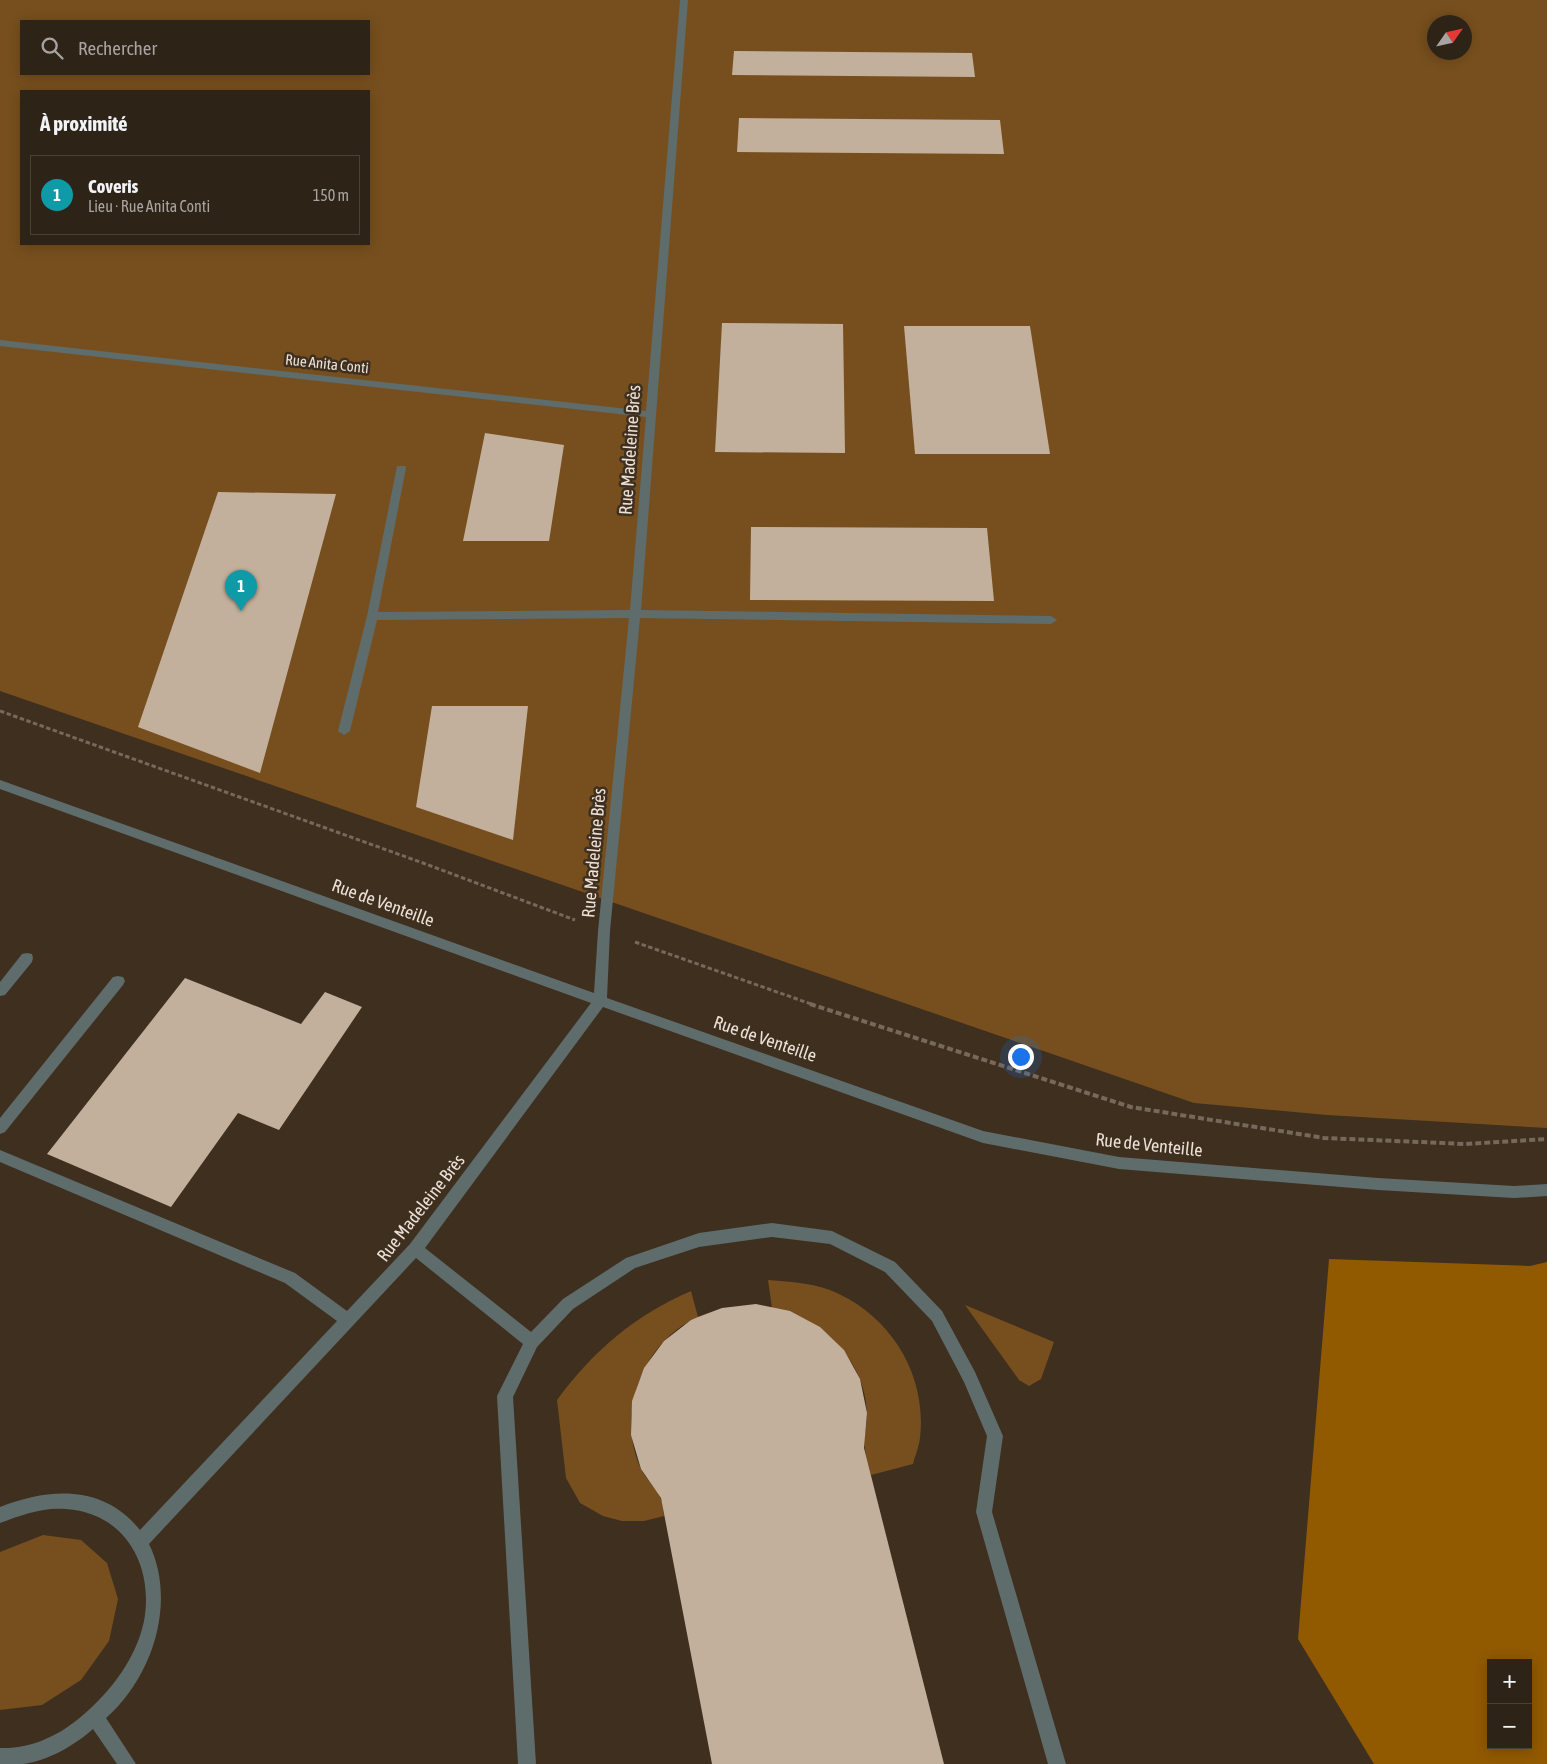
<!DOCTYPE html>
<html lang="fr">
<head>
<meta charset="utf-8">
<style>
  :root { --surface:#2e2317; --page:#362b20; --text:#f1f3f6; --muted:#a7a4a1; --line:#494036; --accent:#b45309 }
  body { margin:0; font-family:"Asap Condensed",sans-serif; background:var(--page); color:var(--text) }
  .controls { position:absolute; right:15px; bottom:15px; display:grid; overflow:hidden; border-radius:0px; box-shadow:0 2px 12px #0003 }
  .controls button { width:45px; height:45px; display:grid; place-items:center; padding:0; border:0; border-bottom:1px solid var(--line); background:var(--surface); color:var(--text); font:25px sans-serif }
  .compass { position:absolute; left:1427px; top:15px; width:45px; height:45px; border-radius:50%; background:var(--surface); box-shadow:0 2px 12px #0003; rotate:56deg }
  .you { position:absolute; left:1020px; top:1056px; width:18px; height:18px; margin:-12px; border:4px solid #fff; border-radius:50%; background:#1a73e8; box-shadow:0 0 0 8px #1a73e833 }
  .badge { display:grid; place-items:center; width:32px; height:32px; border-radius:50%; background:var(--accent); color:#fff; font-size:16px; font-weight:700 }
  .pin { position:absolute; translate:-50% -41px; filter:drop-shadow(0 1px 2px #0008) }
  .pin::after { content:''; position:absolute; top:26px; width:18px; height:15px; background:inherit; clip-path:polygon(0 0,100% 0,50% 100%) }
  .list { margin:0; padding:0; list-style:none }
  h2 { display:flex; justify-content:space-between; align-items:center; height:65px; margin:0; padding:0 20px; font-size:21px }
  h2 small { font-size:16px; font-weight:400; color:var(--muted) }
  .list li { display:grid; grid-template-columns:32px 1fr auto; gap:15px; align-items:center; box-sizing:border-box; height:80px; margin:0 10px 10px; padding:0 10px; border:1px solid var(--line); border-radius:0px }
  .list b { display:block; font-size:19px; white-space:nowrap }
  .list p { margin:0; font-size:16px; white-space:nowrap; color:var(--muted) }
  .list em { font-size:16px; font-style:normal; color:var(--muted) }
  .icon { flex:none; width:28px; height:28px; fill:none; stroke:currentColor; stroke-width:2; stroke-linecap:round; stroke-linejoin:round }
  .map { position:relative; flex:none; width:1547px; height:1764px; overflow:hidden }
  .search { position:absolute; background:var(--surface); box-shadow:0 2px 12px #0003; left:20px; top:20px; width:350px; height:55px; display:flex; align-items:center; gap:12px; box-sizing:border-box; padding:0 18px; border-radius:0px; color:var(--muted); font-size:19px }
  .panel { position:absolute; background:var(--surface); box-shadow:0 2px 12px #0003; left:20px; top:90px; width:350px; height:155px; border-radius:0px }
  .map>svg:first-child { display:block }
  .green { fill:#774f1e; fill-rule:evenodd }
  .forest { fill:#915900; fill-rule:evenodd }
  .building { fill:#c3b09c }
  .lines { fill:none; stroke-linecap:round; stroke-linejoin:round }
  .path-far1 { stroke:#76695b; stroke-width:3; stroke-dasharray:4.5 2.5; stroke-linecap:butt }
  .path { stroke:#76695b; stroke-width:4; stroke-dasharray:6 3; stroke-linecap:butt }
  .minor { fill:#5f6c6c; fill-rule:evenodd }
  .labels { text-anchor:middle; stroke-width:5; stroke-linejoin:round; paint-order:stroke }
  .far-street-label { font-size:15px; fill:#ebe1d7; stroke:#3e2f1f }
  .street-label { font-size:18px; fill:#ebe1d7; stroke:#3e2f1f }
</style>
</head>
<body>
<div class="map">
<svg width="1547" height="1764" viewBox="0 0 1547 1764">
  <rect width="100%" height="100%" fill="#3e2f1f"/>
  <path class="green" d="M0,0H1547V1128L1327,1115L1194,1103L0,691ZM21,21H369V74H21ZM1434,22H1464V52H1434ZM21,91H369V244H21Z
    M768,1280C793,1282 817,1283 839,1294C894,1320 927,1378 920,1438C919,1447 915,1456 913,1464L871,1475C869,1467 866,1458 865,1449C863,1438 867,1426 867,1414C866,1361 822,1317 772,1308Z
    M691,1291L698,1317C643,1341 615,1414 641,1469C646,1479 655,1487 660,1497C663,1503 663,1510 664,1516L644,1521H622L603,1516L580,1503L566,1478L557,1400C594,1350 634,1316 691,1291Z
    M965,1305L1054,1342L1041,1379L1029,1386L1019,1380Z
    M43,1535L81,1540L107,1563L118,1599L109,1641L81,1680L42,1705L0,1710V1552Z"/>
  <path class="forest" d="M1329,1259L1530,1266L1547,1262V1764H1374L1298,1639ZM1491,1663H1528V1745H1491Z"/>
  <path class="building" d="M734,51L972,53L975,77L732,75Z
    M739,118L1000,120L1004,154L737,152Z
    M722,323L843,324L845,453L715,452Z
    M904,326H1030L1050,454H915Z
    M485,433L564,445L549,541H463Z
    M218,492L336,494L260,773L138,727Z
    M751,527L987,528L994,601L750,600Z
    M432,706H528L513,840L416,807Z
    M185,978L301,1024L325,992L362,1007L279,1130L238,1113L171,1207L47,1154Z
    M756,1304L790,1311L820,1327L844,1350L860,1379L867,1413L864,1448L944,1764H712L661,1498L641,1469L631,1435L632,1401L644,1368L664,1341L691,1320L698,1317L722,1308Z"/>
  <g class="lines">
    <path class="path-far1" d="M0,711L423,863L575,920
      M635,942L814,1005"/>
    <path class="path" d="M810,1004L1131,1107L1324,1138L1466,1144L1547,1139"/>
    <path class="minor" d="M680,0H688L641,610L1051,616L1057,620L1051,624L640,618L610,931L607,998L983,1131L1119,1157L1378,1178L1514,1186L1547,1184V1196L1514,1198L1378,1190L1119,1169L983,1143L603,1007L425,1248L531,1332L563,1299L626,1258L699,1233L772,1223L832,1231L895,1262L942,1311L975,1372L1003,1436L992,1512L1066,1764H1048L976,1512L987,1436L964,1382L932,1321L885,1272L830,1244L772,1237L699,1247L635,1268L573,1309L537,1347L513,1397L536,1764H518L497,1396L523,1344L416,1258L149,1544C177,1601 153,1677 106,1718L136,1764H117L93,1729C75,1745 48,1761 23,1764C16,1764 8,1764 0,1764V1748C31,1749 59,1736 83,1715C111,1691 136,1659 144,1621C154,1567 126,1513 66,1509C43,1507 21,1515 0,1523V1507C49,1488 103,1484 140,1530L337,1321L285,1283L0,1162V1150L295,1273L347,1311L410,1244L591,1003L0,789V780L594,993L598,931L629,618L377,620L350,731L344,735L338,731L367,616L397,466H405L406,468L378,612L630,610L646,417L0,346V340L646,411Z
      M27,953L32,954L33,958L32,962L5,995L0,996V982L22,954Z
      M118,976L123,977L125,981L123,985L5,1132L0,1134V1118L113,977Z"/>
  </g>
  <g class="labels">
    <g class="far-street-label">
      <text transform="translate(327 364) rotate(6)" y="5">Rue Anita Conti</text>
    </g>
    <g class="street-label">
      <text transform="translate(630 450) rotate(-86)" y="6">Rue Madeleine Brès</text>
      <text transform="translate(594 853) rotate(-85)" y="6">Rue Madeleine Brès</text>
      <text transform="translate(383 903) rotate(20)" y="6">Rue de Venteille</text>
      <text transform="translate(765 1039) rotate(19)" y="6">Rue de Venteille</text>
      <text transform="translate(1149 1145) rotate(6)" y="6">Rue de Venteille</text>
      <text transform="translate(421 1208) rotate(-52)" y="6">Rue Madeleine Brès</text>
    </g>
  </g>
</svg>
<div class="controls">
<button>+</button>
<button>−</button>
</div>
<svg class="compass" viewBox="-18 -18 36 36"><path d="M0-13l5 13h-10z" fill="#e53935"/><path d="M0 13l5-13h-10z" fill="#a7a4a1"/></svg>
<div class="you"></div>
<div class="pin badge" style="left:241px;top:611px;background:#0f9aa8">1</div>
<div class="search"><svg class="icon" aria-label="search" viewBox="0 0 24 24"><circle cx="10" cy="10" r="6"/><path d="M15 15l6 6"/></svg>Rechercher</div>
<section class="panel">
<h2>À proximité<small></small></h2>
<ul class="list">
<li><span class="badge" style="background:#0f9aa8">1</span><div><b>Coveris</b><p>Lieu · Rue Anita Conti</p></div><em>150 m</em></li>
</ul>
</section>
</div>
</body>
</html>
